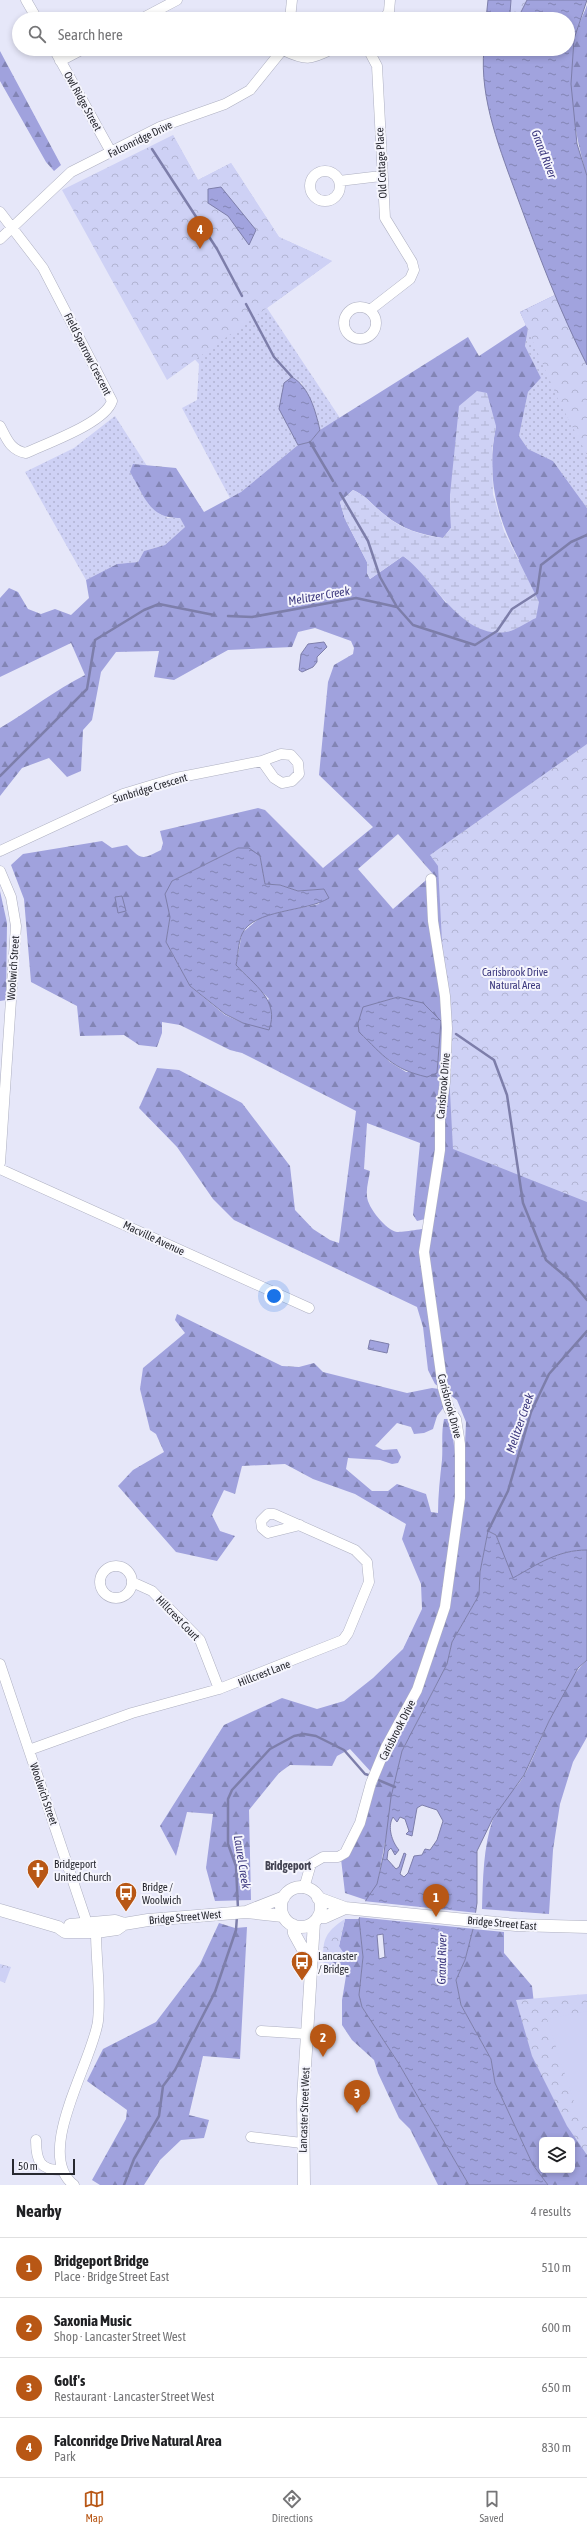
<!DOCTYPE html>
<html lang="en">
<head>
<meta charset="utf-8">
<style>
  :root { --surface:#fff; --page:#f6f6f6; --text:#202124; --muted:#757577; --line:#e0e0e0; --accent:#b85715 }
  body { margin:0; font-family:"Asap Condensed",sans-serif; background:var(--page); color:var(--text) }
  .controls { position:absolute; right:12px; bottom:12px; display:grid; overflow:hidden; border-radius:6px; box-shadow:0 2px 6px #0003 }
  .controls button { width:36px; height:36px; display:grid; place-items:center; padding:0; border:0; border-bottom:1px solid var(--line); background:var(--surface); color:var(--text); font:20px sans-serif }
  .scale { position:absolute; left:12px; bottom:10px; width:63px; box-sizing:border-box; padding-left:4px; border:2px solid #282930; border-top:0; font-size:11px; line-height:14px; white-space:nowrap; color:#282930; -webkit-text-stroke:3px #f5f5fd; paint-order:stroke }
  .you { position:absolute; left:274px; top:1296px; width:14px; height:14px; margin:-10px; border:3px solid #fff; border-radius:50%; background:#1a73e8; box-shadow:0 0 0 6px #1a73e833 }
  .badge { display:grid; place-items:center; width:26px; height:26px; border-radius:50%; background:var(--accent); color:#fff; font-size:13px; font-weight:700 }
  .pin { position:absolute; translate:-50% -33px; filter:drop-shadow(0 1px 2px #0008) }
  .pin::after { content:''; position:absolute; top:21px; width:14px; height:12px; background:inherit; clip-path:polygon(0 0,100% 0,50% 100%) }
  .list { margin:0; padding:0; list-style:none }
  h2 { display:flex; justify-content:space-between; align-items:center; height:52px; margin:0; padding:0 16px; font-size:17px }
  h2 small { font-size:13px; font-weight:400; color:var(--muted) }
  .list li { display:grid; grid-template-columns:26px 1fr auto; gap:12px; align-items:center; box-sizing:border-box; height:60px; padding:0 16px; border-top:1px solid var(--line) }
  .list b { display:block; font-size:15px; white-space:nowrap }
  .list p { margin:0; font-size:13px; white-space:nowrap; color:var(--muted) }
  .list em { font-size:13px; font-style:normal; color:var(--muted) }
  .icon { flex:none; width:22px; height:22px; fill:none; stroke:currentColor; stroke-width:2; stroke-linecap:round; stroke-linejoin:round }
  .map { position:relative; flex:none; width:587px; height:2185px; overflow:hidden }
  .search { position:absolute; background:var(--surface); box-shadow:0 2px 6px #0003; left:12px; right:12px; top:12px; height:44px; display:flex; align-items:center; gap:10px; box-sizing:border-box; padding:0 14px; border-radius:22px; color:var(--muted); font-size:15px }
  .sheet { height:292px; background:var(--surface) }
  nav { display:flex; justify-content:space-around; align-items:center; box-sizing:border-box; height:56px; border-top:1px solid var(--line); background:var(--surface); font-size:11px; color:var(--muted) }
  nav a { display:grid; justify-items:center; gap:2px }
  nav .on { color:var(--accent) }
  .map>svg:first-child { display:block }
  .grass { fill:url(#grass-dots) }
  .forest { fill:url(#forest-firs); fill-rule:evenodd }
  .wetland { fill:url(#wetland-marsh) }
  .park { fill:url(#park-crowns) }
  .garden { fill:#ced1f5 }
  .water { fill:url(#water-ripples); stroke:#7d7eaa; fill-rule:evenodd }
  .pier { fill:#e6e7f9 }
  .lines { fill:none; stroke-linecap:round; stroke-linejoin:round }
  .stream { stroke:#7d7eaa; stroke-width:2.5 }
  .minor-casing { stroke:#aeb0c1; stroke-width:11 }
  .major-casing { stroke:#aeb0c1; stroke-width:13 }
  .minor { stroke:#fff; stroke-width:10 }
  .major { stroke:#fff; stroke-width:12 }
  .labels { text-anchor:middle; stroke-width:4; stroke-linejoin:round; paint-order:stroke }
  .street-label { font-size:11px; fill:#282930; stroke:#f5f5fd }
  .park-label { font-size:11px; fill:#3c387e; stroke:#f5f5fd }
  .poi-label { font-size:11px; fill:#282930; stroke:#f5f5fd; text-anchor:start }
  .water-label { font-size:12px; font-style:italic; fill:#3c387e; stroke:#f5f5fd }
  .neighbourhood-label { font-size:12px; font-weight:bold; fill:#444453; stroke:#f5f5fd }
</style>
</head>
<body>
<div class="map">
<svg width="587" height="2185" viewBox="0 0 587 2185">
  <defs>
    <pattern id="grass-dots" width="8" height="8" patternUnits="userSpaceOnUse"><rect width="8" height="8" fill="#ced1f5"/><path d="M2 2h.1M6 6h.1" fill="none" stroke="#b1b3d2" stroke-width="1.8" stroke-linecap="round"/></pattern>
    <pattern id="forest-firs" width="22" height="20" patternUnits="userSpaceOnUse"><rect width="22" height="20" fill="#a0a2dd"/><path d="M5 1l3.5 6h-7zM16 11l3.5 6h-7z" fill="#8284b4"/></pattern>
    <pattern id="wetland-marsh" width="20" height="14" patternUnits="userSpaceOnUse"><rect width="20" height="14" fill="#ced1f5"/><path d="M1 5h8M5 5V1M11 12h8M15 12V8" fill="none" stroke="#b1b3d2"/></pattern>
    <pattern id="park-crowns" width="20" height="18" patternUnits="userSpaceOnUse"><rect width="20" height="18" fill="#ced1f5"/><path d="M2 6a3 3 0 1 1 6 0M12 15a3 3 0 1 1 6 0" fill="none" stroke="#b1b3d2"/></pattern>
    <pattern id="water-ripples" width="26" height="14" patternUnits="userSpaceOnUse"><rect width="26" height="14" fill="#a1a3de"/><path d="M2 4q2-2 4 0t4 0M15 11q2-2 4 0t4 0" fill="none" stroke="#8385b4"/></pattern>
  </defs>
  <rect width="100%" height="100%" fill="#e6e7f9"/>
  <path class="grass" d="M173,135L198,180L231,163L279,237L332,261L267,308L340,418L320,430L314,407L301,382L279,409L298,445L241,492L230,498L182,408L197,400L199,364L189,353Z
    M528,329L587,365V508L553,461L528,449L519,436L528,392L541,378L525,346Z
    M115,416L147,466L133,464L167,518H180L185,527L165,545L144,551L138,562L117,564L86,580L25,472L74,448Z"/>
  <path class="forest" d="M587,5V176C575,137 565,80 574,39C576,28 583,16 587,5Z
    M0,51L61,165L54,171L46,162L0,81Z
    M555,295L528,329L525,346L541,378L528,392L519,436L528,449L553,461L587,508V1550C558,1550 538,1564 513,1579L496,1535L488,1531L480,1572L479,1595L452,1642L447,1664L402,1751L377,1885L366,1900L345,1893L341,1859L359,1835L386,1756L447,1613L461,1527L466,1422L457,1400L435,1384L428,1370L423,1327L417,1307L234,1220L213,1199L177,1147L139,1108L157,1068L179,1070L242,1103L290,1166L295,1210L313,1229L330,1240L339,1243L356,1111L242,1053L230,1050L180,1025L162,1022V1033L157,1047L139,1045L124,1035L80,1036L77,1006L31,982L24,899L11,865L23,854L102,841L112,848L127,845C142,861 143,859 161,850L163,843L160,831L258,808L265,810L323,868L373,827L319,775L328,682L334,665L353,654L354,648L351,641L315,628L298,632L292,647L228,650L174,680L154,677L159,651L116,652L101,672L92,720L83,730L81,771L67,777L49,758L22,768L0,796V728C29,711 55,690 85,675L71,643L0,677V598L9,588L18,592L28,609L41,614L55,609L71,615L89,598L86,580L117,564L138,562L144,551L165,545L185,527L180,518C149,519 144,495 130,472L133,464L176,468L204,512L241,492L298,445L310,442L320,430L468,337L479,356L526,325L520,312ZM496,426C486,477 496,515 519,560L446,603L416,565L403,556L370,579L367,573V562L345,519L340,502L353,490C367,496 373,506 385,515C402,529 422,535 443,538L451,528L450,495ZM398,834L433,874L393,909L358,869ZM238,848L260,856L265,884L280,885L298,891L323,889L319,904L262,916L242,933L236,965L269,999L243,1023L225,1015L190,986L166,942L170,917L172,881ZM398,997L441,1021L437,1072H406L390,1062L359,1032L384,1001ZM367,1123L420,1143L413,1215L417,1221L433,1217L431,1227C425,1229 403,1232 397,1232C387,1231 367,1207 367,1196C366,1188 369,1179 370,1171L364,1169Z
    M0,891L7,923L6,1000L0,1001Z
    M177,1314L282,1366L299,1367L314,1363L323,1372L407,1393L432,1388L439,1389L444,1407L437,1416L433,1429L424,1433L414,1434L411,1427L397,1423L375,1446L383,1450L397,1449L401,1457L398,1463L392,1464L380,1460L348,1458L346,1469L372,1491H388L397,1484L426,1494L431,1512L438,1513C438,1495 440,1478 442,1460C443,1445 441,1433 444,1419H450C467,1505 446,1618 411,1698C399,1724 385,1748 372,1773L350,1749L337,1756L332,1766L290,1765L279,1773L249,1810L251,1900L215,1901L206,1868L213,1814L187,1812L176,1856L160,1826L224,1725L282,1698L317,1709L344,1701L373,1678L403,1649L422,1609L421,1584L402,1539L406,1524L355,1494L313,1479L285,1464L242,1466L235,1494L224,1490L212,1515L220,1531L235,1536L217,1561L176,1552L118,1486L133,1470L164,1452L156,1434L150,1430L140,1389L143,1368L185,1333L175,1320Z
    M587,1660V1737L573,1762L560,1804L553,1850L549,1914L482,1909C483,1880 483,1847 493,1819C499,1802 516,1790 525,1774C543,1740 559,1686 587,1660Z
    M345,1919H359L363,1957L359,1995L362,2007L399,2064L469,2185H438L410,2129L399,2118L378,2073L374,2060L352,2040L342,2025V2000L347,1970L324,1967L339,1959V1946Z
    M219,1923L235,1928L247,1927L240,2059L203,2056L189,2115L209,2120L204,2138L181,2140L160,2160L144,2185H100L92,2180L126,2119L127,2110L87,2081L103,2049L156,2022L200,1964Z
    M473,1929L504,1932V1953L532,1986L536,2022L587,2131V2185H548L533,2165L495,2083L491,2059L461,2005L456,1980L465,1960ZM542,2140H572V2170H542Z"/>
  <path class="wetland" d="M477,391L487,393L496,426L492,450L493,494L504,531L539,602L536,618C527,622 515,631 506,632C460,639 433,577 403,556L370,579L367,573V562L345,519L340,502L353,490C367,496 373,506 385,515C401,529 423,536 443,538L451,528L450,495L459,406Z"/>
  <path class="park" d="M511,0H527L519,16L515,18L510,13Z
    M173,135L198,180L231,163L279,237L332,261L167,380L62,190Z
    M555,295L587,365V455L557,397L520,312Z
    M587,744V1202L453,1149L438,866L430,855Z
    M345,1919L339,1946L343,1952L339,1959L324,1967C322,1942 323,1933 345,1919Z
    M0,1964L11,1967L5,1983L0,1981Z
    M587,1994V2155L567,2126L532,2056L516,2000Z"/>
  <path class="garden" d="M587,2011V2116L579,2117L547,2019Z"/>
  <path class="water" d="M488,0H511L510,13L515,18L519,16L527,0H587L574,39L571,84L577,144L587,176V365C560,312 539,256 518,199C501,152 479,99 484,49H568V19H486Z
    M221,187L256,230L249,245L228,216L208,203V189Z
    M292,377C310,388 315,410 320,430L310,442L298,445L279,409L284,383Z
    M324,642L327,647L317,657V662L313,667L302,672L299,670L301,654L308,644Z
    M238,848H249L260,856L265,884L280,885L298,891L324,889L329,898C307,912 253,909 242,934C238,943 238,956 236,965C254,985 280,1000 269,1030L243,1023L225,1014L190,986L166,942L170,917L165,894L172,881Z
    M122,896L126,911L118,913L115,897Z
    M398,997L423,1003L441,1021L437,1073L427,1077C392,1069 384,1056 359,1032L358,1023L363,1007Z
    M370,1340L389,1344L387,1353L368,1349Z
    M488,1531L496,1535L513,1578C538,1564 558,1550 587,1550V1660L578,1668L549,1721L524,1775L493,1818L477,1851V1903L473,1929L465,1960L456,1980L461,2005L491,2059L495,2083L533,2165L548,2185H469L399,2064L362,2007L359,1995L363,1957L359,1919L366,1900L377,1884L384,1853L391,1797L402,1751L447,1664L452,1642L479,1595L480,1572ZM422,1805L437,1810L443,1821L437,1840L430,1850L425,1849L422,1855L414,1856L408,1873L404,1877L400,1874L406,1854L404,1853L399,1867L396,1869L387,1859L388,1851L391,1848L395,1855L399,1850C392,1842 387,1827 393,1817L397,1822L400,1817L405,1819L409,1831L406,1834L412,1836L417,1808ZM383,1934L385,1957L379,1959L377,1935Z"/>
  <path class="pier" d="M363,1901L478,1913L475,1929L357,1917Z"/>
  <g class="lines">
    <path class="stream" d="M152,149L217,249L242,296
      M246,304L274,357L292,377
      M310,442L333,481
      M340,493L368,541L380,577L397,607L413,625L475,645L497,631L512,609L537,593L541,565L571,542L587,535
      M228,616L252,617L356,598L397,607
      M0,776L87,689L95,640L144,610L159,604L214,615
      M456,1034L494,1060L507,1095L523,1203L546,1260L571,1281L587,1300
      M488,1531L508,1491L531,1412L549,1374L587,1331
      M376,1779L395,1787
      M238,1909L236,1866L228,1844V1799L232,1790L270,1749L294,1736L304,1734L316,1736L344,1750L365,1774L372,1776
      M124,2185L134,2159L159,2116L163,2086L175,2070L215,1992L236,1930L237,1916"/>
    <g class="minor-casing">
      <path id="minor" d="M26,0L37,19
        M141,19L177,0
        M290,19L292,0
        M385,19L389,11L390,0
        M54,49L111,152
        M368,49L377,66L385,218L412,262L414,270L410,279L370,310
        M283,50C306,61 310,60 332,49
        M60,61L83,49
        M310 186a15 15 0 1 1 30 0a15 15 0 1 1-30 0Z
        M339,181L381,176
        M0,212L43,268L112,401C105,423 47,443 26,453C10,450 7,439 0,426
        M0,239L71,172L160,127L225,104L250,90L283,49
        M344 323a16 16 0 1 1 32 0a16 16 0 1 1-32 0Z
        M0,851L123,794L176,778L262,761L281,754L291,755L298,763L299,774L292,781L282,783L274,778L262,761
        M0,871L11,897L16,926L0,1163
        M0,1169L309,1308
        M100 1582a16 16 0 1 1 32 0a16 16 0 1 1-32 0Z
        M132,1582L152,1591L200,1640L219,1689
        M0,1664L87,1923
        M29,1750L132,1713L219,1689L343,1640L348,1633L369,1582L367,1562L355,1550L274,1514H268L261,1521L262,1528L268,1533L300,1525
        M304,1888L311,1864L323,1857H338L345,1853L360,1823L371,1783L386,1747L417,1690L445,1607L460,1498V1444L456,1419L449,1409L443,1388L424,1252L440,1150V1117L445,1082L447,1028L445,996L433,921L431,879
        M261,2031L308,2034
        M251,2137L302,2143
        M36,2140C36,2161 40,2171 63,2170
        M74,2185C33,2154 93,2061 98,2021C101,1992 96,1961 96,1932"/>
    </g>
    <g class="major-casing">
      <path id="major" d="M281 1907a20 20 0 1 1 40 0a20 20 0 1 1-40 0Z
        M318,1898L345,1908L516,1925L587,1927
        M0,1910L58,1927L65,1932H96L117,1929L124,1924L148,1920L246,1912L283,1916
        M246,1912L284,1897
        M318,1917H325L345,1908
        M70,1925L115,1921L124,1924
        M293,1925L294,1933L310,1962
        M304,2185L303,2099L314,1922"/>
    </g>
    <use href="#minor" class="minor"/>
    <use href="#major" class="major"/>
  </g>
  <defs>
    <g id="church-pin" transform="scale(1.15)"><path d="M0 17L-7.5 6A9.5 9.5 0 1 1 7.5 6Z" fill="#b85715" stroke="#f5f5fd"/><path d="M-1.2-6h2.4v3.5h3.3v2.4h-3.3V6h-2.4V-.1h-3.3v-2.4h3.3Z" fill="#fff"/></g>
    <g id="bus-pin" transform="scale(1.15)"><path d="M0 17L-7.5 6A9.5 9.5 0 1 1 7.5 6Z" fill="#b85715" stroke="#f5f5fd"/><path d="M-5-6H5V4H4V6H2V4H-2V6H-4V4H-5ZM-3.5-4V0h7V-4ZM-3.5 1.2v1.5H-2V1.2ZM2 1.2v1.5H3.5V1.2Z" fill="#fff"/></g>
  </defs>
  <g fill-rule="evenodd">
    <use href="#church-pin" x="38" y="1870"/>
    <use href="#bus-pin" x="126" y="1893"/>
    <use href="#bus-pin" x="302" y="1962"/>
  </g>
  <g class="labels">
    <g class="street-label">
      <text transform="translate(83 101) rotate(61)" y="4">Owl Ridge Street</text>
      <text transform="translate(140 139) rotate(-26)" y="4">Falconridge Drive</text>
      <text transform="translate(381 163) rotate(-93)" y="4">Old Cottage Place</text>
      <text transform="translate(88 354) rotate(63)" y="4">Field Sparrow Crescent</text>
      <text transform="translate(150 788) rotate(-17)" y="4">Sunbridge Crescent</text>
      <text transform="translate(13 968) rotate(-86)" y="4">Woolwich Street</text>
      <text transform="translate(443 1086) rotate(-85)" y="4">Carisbrook Drive</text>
      <text transform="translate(154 1238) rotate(25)" y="4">Macville Avenue</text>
      <text transform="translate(450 1406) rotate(75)" y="4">Carisbrook Drive</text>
      <text transform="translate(178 1618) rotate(46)" y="4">Hillcrest Court</text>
      <text transform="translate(264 1673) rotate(-21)" y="4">Hillcrest Lane</text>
      <text transform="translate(397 1730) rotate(-63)" y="4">Carisbrook Drive</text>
      <text transform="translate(44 1794) rotate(71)" y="4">Woolwich Street</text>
      <text transform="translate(185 1917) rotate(-5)" y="4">Bridge Street West</text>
      <text transform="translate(502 1923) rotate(5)" y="4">Bridge Street East</text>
      <text transform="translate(304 2110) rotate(-88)" y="4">Lancaster Street West</text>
    </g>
    <g class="park-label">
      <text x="515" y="976">Carisbrook Drive<tspan x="515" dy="13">Natural Area</tspan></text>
    </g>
    <g class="poi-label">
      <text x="54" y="1868">Bridgeport<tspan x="54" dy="13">United Church</tspan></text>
      <text x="142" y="1891">Bridge /<tspan x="142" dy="13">Woolwich</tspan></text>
      <text x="318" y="1960">Lancaster<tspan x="318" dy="13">/ Bridge</tspan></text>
    </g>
    <g class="water-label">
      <text transform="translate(544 154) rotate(69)" y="4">Grand River</text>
      <text transform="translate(319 596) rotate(-10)" y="4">Melitzer Creek</text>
      <text transform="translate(520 1423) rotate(-71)" y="4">Melitzer Creek</text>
      <text transform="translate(242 1862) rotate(81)" y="4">Laurel Creek</text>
      <text transform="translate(442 1959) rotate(-89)" y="4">Grand River</text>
    </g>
    <g class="neighbourhood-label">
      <text x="288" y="1870">Bridgeport</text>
    </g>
  </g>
</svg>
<div class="controls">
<button><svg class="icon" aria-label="layers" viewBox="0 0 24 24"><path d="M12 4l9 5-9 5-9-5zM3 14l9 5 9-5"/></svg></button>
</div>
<div class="scale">50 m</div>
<div class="you"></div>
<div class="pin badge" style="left:436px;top:1917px">1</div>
<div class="pin badge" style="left:323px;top:2057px">2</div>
<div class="pin badge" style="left:357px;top:2113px">3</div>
<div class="pin badge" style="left:200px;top:249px">4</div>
<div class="search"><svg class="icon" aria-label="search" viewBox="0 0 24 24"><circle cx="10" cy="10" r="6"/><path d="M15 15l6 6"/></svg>Search here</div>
</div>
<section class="sheet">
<h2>Nearby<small>4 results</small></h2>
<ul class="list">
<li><span class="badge">1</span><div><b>Bridgeport Bridge</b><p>Place · Bridge Street East</p></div><em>510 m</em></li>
<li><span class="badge">2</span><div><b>Saxonia Music</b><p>Shop · Lancaster Street West</p></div><em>600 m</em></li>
<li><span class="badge">3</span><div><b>Golf's</b><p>Restaurant · Lancaster Street West</p></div><em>650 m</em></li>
<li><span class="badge">4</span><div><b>Falconridge Drive Natural Area</b><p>Park</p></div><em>830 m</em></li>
</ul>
</section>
<nav>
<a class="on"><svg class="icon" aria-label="map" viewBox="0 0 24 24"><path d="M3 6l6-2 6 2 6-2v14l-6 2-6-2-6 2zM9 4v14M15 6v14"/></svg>Map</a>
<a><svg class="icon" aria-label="directions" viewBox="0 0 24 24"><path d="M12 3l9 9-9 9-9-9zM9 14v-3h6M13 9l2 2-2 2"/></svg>Directions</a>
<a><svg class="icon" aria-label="saved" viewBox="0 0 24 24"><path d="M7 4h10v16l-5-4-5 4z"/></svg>Saved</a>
</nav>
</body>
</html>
